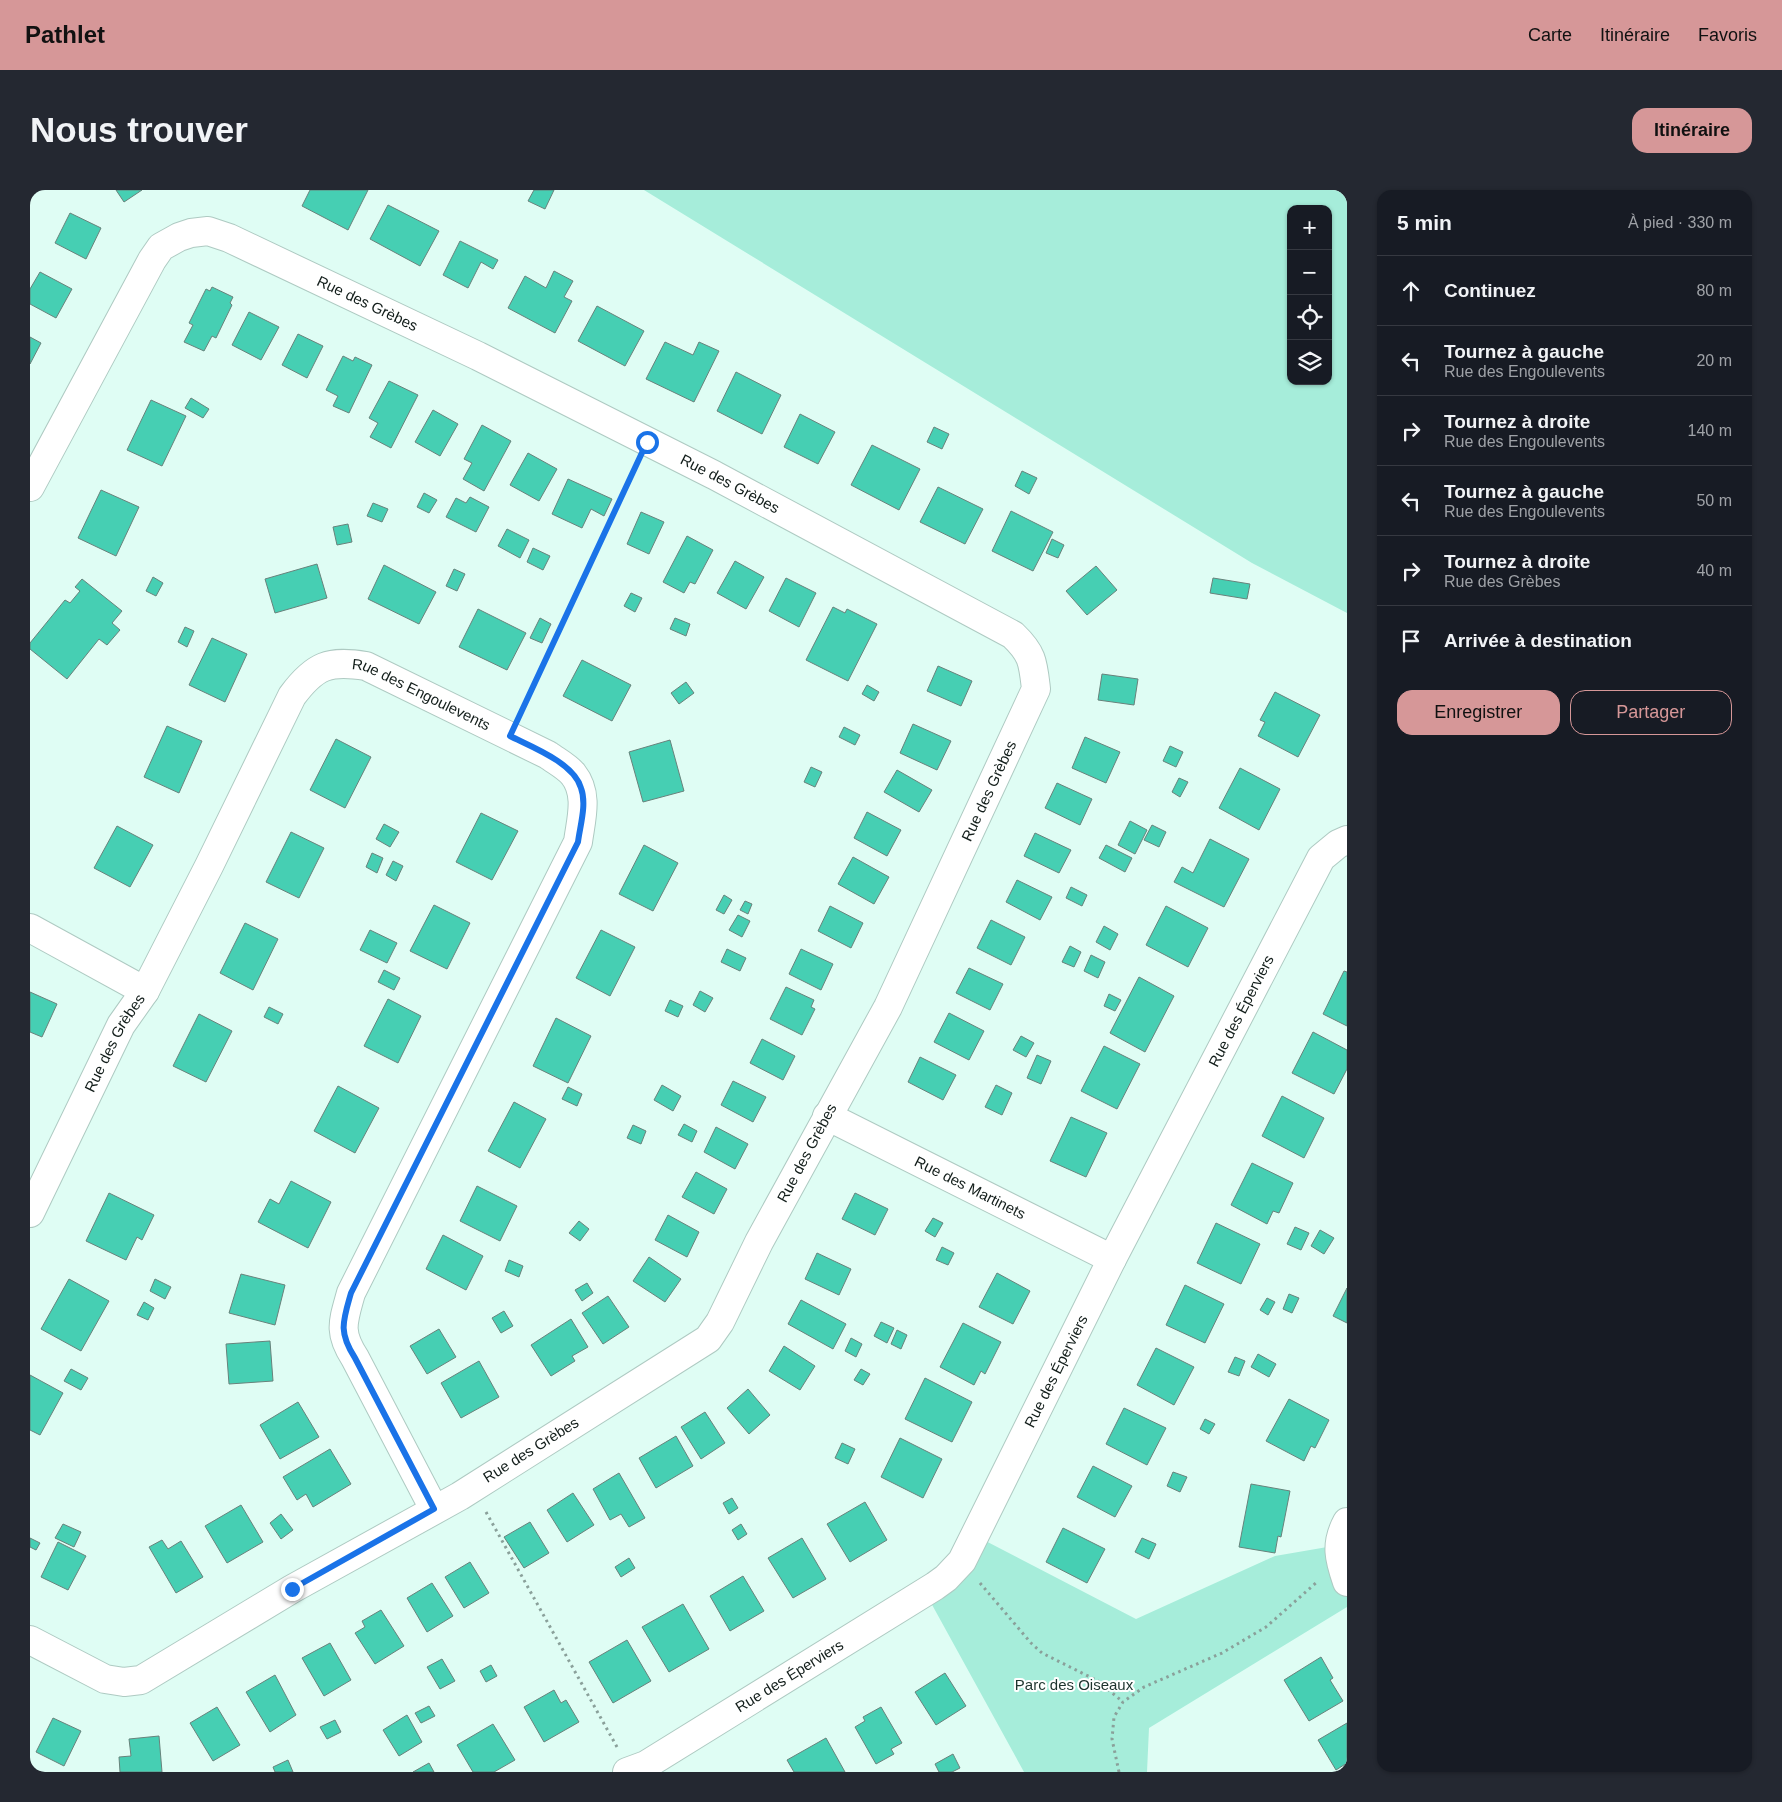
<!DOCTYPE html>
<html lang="fr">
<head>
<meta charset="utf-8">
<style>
  :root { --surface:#171b24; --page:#242831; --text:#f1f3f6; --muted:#9ea1a6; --line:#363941; --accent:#d69798 }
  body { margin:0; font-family:Helvetica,sans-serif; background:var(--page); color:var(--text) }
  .controls { position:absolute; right:15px; top:15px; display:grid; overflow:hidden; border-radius:10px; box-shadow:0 1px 4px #0004 }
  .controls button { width:45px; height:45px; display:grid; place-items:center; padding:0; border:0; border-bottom:1px solid var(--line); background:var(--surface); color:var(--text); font:25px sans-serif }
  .stop { position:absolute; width:15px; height:15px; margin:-11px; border:4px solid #1a73e8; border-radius:50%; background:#fff }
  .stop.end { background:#1a73e8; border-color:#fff; box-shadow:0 1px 5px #0008 }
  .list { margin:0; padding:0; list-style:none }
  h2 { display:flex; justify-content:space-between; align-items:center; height:65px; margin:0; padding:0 20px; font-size:21px }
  h2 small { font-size:16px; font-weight:400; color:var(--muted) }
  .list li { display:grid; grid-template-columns:32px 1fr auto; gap:15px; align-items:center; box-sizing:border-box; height:70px; padding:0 20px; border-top:1px solid var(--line) }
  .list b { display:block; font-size:19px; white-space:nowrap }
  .list p { margin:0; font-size:16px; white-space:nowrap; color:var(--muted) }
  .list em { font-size:16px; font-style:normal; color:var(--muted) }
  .actions { display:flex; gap:10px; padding:15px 20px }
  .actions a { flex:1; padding:11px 0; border:1px solid var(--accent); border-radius:15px; text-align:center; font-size:18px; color:var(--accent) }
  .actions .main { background:var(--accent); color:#111 }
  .icon { flex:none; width:28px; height:28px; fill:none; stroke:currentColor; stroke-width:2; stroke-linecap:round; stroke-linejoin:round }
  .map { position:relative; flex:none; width:1317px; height:1582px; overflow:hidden; border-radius:15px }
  header { display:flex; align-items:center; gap:30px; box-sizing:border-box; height:70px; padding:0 25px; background:var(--accent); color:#111 }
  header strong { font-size:24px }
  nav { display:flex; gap:28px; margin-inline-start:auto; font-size:18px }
  .intro { display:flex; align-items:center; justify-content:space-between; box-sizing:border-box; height:120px; padding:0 30px }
  h1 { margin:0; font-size:35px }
  .button { padding:12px 22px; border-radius:15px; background:var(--accent); color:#111; font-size:18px; font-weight:700 }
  main { display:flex; gap:30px; padding:0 30px }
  aside { flex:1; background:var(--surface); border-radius:15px; box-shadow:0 1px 4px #0004 }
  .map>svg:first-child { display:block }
  .green { fill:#a6edda; fill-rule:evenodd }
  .building { fill:#46cfb3; stroke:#68827b }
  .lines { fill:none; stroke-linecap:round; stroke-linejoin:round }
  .street-casing { stroke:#aecac2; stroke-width:30 }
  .path { stroke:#8aa09a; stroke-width:3; stroke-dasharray:2.5 4; stroke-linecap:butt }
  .street { stroke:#fff; stroke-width:28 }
  .route { stroke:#1a73e8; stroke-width:6 }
  .labels { text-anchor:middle; stroke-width:4; stroke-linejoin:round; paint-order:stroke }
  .street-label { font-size:15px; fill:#121d1a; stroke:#fff }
  .park-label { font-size:15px; fill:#1d342e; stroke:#fff }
</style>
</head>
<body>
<header>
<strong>Pathlet</strong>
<nav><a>Carte</a><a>Itinéraire</a><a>Favoris</a></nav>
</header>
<div class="intro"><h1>Nous trouver</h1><a class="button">Itinéraire</a></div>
<main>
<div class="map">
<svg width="1317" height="1582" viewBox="0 0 1317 1582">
  <rect width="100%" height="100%" fill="#dffdf4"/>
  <path class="green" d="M614,0H1317V423L1222,373ZM1261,19H1298V191H1261Z
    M946,1346L1106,1429L1245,1366L1309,1355L1317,1392V1417L1119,1538L1117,1582H994L895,1402Z"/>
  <path class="building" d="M86,0H112L94,12Z
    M280,0H338L318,40L272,16Z
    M504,0H524L515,19L498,11Z
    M358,15L409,41L390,76L340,49Z
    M40,23L71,38L56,69L25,53Z
    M430,51L468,70L463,79L451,72L438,98L413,85Z
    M524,81L543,91L534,107L542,111L525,143L478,118L495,86L516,98Z
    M10,82L42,99L26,128L0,114V99Z
    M182,97L203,107L200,113L202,115L186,148L182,146L174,161L154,152L163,135L159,133L176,99L180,101Z
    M567,116L614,141L595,176L548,151Z
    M219,122L249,137L231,170L202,155Z
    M268,144L293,156L277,188L252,175Z
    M0,147L11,153L0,174Z
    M635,152L663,165L669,152L689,161L664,212L616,189Z
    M313,166L323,171L325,167L342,175L319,223L303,216L308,206L296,200Z
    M706,182L751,205L732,244L687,221Z
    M359,191L388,205L361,258L340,247L348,233L339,228Z
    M161,208L179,219L173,228L155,218Z
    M121,210L156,226L132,276L97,260Z
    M403,220L428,234L410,266L385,252Z
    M770,224L805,242L788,274L754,257Z
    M452,235L481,251L454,301L433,289L442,273L434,269Z
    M904,237L919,244L912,259L897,252Z
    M842,255L890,279L869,320L821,295Z
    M498,263L527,279L509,311L480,295Z
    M992,281L1007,288L999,304L985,296Z
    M538,289L582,309L574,326L561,319L552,338L522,324Z
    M908,297L953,319L935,354L890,332Z
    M71,300L109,317L86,366L48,348Z
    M394,303L407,310L399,323L387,317Z
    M440,307L459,317L446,342L416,327L426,308L436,313Z
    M343,313L358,319L352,332L337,326Z
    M981,321L1023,342L1003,381L962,361Z
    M611,322L634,332L619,364L597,354Z
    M318,334L322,352L307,355L303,337Z
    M477,339L499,350L490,368L468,356Z
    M657,346L683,360L665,394L660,392L654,403L633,392Z
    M1022,349L1034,355L1028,368L1016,363Z
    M503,358L520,366L513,380L497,372Z
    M705,371L734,387L716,419L687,403Z
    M287,374L297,408L245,423L235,389Z
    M354,375L406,402L389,434L338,409Z
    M1066,376L1087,400L1057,425L1036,401Z
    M424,379L435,384L427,401L416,396Z
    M123,387L133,393L126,406L116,401Z
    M756,388L786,403L769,437L739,421Z
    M1183,388L1220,394L1217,409L1180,403Z
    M52,389L92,421L82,433L90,440L77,455L69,449L37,489L0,459V453L35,410L40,413L50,401L45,397Z
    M601,403L612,408L605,422L594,416Z
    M803,417L815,423L817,419L847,434L818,491L776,470Z
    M448,419L496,443L477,480L429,457Z
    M510,428L521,434L512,453L500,448Z
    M645,428L660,434L656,446L640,439Z
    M155,437L164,441L157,457L148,452Z
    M182,448L217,464L195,512L159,495Z
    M552,470L601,495L582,531L533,506Z
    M908,476L942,491L931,516L897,501Z
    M1072,484L1108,489L1104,515L1068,510Z
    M656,492L664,503L649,514L641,503Z
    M837,495L849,502L844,511L832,504Z
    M1245,502L1290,525L1268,567L1228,546L1235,532L1230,530Z
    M883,534L921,551L907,580L870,563Z
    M137,536L172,551L149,603L114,587Z
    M814,537L830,545L825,555L809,547Z
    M1055,547L1090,562L1076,593L1042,578Z
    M306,549L341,567L315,618L280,600Z
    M640,550L654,601L613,612L599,562Z
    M1140,556L1153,562L1146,577L1133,571Z
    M781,577L792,582L785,597L774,592Z
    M1210,578L1250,599L1229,640L1189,618Z
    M867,580L902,600L889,622L854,602Z
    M1149,588L1158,592L1150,607L1142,602Z
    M1027,593L1062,609L1050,635L1015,618Z
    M837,622L871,640L857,666L824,648Z
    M451,623L488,641L462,690L426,672Z
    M1100,631L1117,640L1105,664L1088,655Z
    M354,634L369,642L360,657L346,649Z
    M1122,635L1136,642L1129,657L1114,650Z
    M87,636L123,655L100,697L64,678Z
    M261,642L294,658L269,708L236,692Z
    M1005,643L1041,660L1029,683L994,666Z
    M1180,649L1219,669L1194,717L1144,692L1152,677L1163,683Z
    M614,655L648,673L623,721L589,704Z
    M1076,655L1102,668L1095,682L1069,668Z
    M342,663L353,668L347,683L336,677Z
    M823,667L859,687L844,714L808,694Z
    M363,671L373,676L366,691L356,685Z
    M987,690L1022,707L1010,730L976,712Z
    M1041,697L1057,705L1052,716L1036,708Z
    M694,705L702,710L694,724L686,720Z
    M715,711L722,714L718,724L710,720Z
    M404,715L440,733L417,779L380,761Z
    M800,716L833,733L821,758L788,741Z
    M1136,716L1178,738L1158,777L1116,755Z
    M708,725L720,731L712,747L699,740Z
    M961,730L995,747L981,775L947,758Z
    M215,733L248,749L223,800L190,783Z
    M1074,736L1088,744L1080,760L1066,752Z
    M340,740L367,753L357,773L330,760Z
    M571,740L605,757L580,806L546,788Z
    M1040,756L1051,762L1044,777L1032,772Z
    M697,759L716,768L710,781L691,772Z
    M771,759L803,774L791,800L759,784Z
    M1061,765L1075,772L1068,788L1054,781Z
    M939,778L973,794L960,820L926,803Z
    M354,780L370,788L364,800L348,792Z
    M1314,781L1317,782V836L1293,824Z
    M1109,787L1144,806L1115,862L1080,843Z
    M756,797L784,810L781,817L785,819L772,845L740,829Z
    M670,801L683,808L675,822L663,815Z
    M0,802L27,814L12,847L0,842Z
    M1079,804L1091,810L1085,821L1074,816Z
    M358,809L391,826L368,873L334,856Z
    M640,810L653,816L648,827L635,821Z
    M239,817L253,824L248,834L234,827Z
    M919,823L954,841L939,870L904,852Z
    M169,824L202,841L176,892L143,876Z
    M526,828L561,846L538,893L503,876Z
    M1283,842L1317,860V879L1304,904L1262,883Z
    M991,846L1004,853L996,867L983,860Z
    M732,849L765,866L753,890L720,873Z
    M1074,856L1110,874L1087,919L1051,901Z
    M1007,865L1021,871L1011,894L997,888Z
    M890,867L926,885L913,910L878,892Z
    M703,891L736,907L723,932L691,915Z
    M632,895L651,906L643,921L624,910Z
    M966,895L982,903L972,925L955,917Z
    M308,896L349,918L325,963L284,941Z
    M538,897L552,904L547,916L532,909Z
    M1252,906L1294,928L1274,968L1232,946Z
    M484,912L516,929L490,978L458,961Z
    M1041,927L1077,943L1056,987L1020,971Z
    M654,934L667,941L662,952L648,945Z
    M603,935L616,941L611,954L597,948Z
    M686,937L718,954L705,979L674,962Z
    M1222,973L1263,993L1249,1023L1243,1021L1237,1034L1201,1015Z
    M666,982L697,999L684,1024L652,1007Z
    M261,991L301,1012L278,1058L228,1032L240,1009L249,1014Z
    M447,996L487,1016L470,1051L430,1031Z
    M79,1003L124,1025L112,1050L107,1047L96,1070L56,1051Z
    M825,1003L858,1019L845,1045L812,1029Z
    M638,1025L669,1042L657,1067L625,1050Z
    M903,1028L913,1033L905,1047L895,1041Z
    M549,1031L559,1039L550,1051L539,1043Z
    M1186,1033L1230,1054L1211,1094L1167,1073Z
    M1265,1037L1279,1043L1271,1060L1257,1054Z
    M1290,1040L1304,1048L1294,1064L1281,1056Z
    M413,1045L453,1066L436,1100L396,1079Z
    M912,1057L924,1063L918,1075L906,1070Z
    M787,1063L821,1079L809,1105L775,1089Z
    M619,1067L651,1089L635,1112L603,1091Z
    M479,1070L493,1076L489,1087L475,1081Z
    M967,1083L1000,1101L983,1134L949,1117Z
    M211,1084L255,1095L245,1135L199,1123Z
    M39,1089L79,1111L51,1161L11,1139Z
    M125,1089L141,1097L135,1109L120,1101Z
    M557,1093L563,1103L552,1111L545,1100Z
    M1155,1095L1194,1114L1175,1153L1136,1135Z
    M1317,1098V1133L1303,1126Z
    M1259,1104L1269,1108L1262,1123L1253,1119Z
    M578,1106L599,1137L573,1154L552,1123Z
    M1237,1108L1245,1112L1238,1125L1230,1120Z
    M771,1110L816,1134L803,1159L758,1134Z
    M114,1112L124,1118L118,1130L107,1125Z
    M474,1121L483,1136L471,1143L462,1128Z
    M541,1129L558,1157L542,1166L545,1171L521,1186L501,1155Z
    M851,1132L864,1138L857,1153L844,1146Z
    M933,1133L971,1152L955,1184L951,1181L944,1195L910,1177Z
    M409,1139L426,1167L397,1184L380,1156Z
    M867,1140L877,1145L871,1159L861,1154Z
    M821,1148L832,1154L826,1167L815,1161Z
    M240,1151L243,1191L199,1194L196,1154Z
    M754,1156L785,1176L770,1200L739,1181Z
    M1126,1158L1164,1177L1144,1215L1107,1195Z
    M1228,1164L1246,1174L1239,1187L1221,1177Z
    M1205,1167L1215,1171L1209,1186L1198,1182Z
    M449,1171L469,1207L431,1228L411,1193Z
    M41,1179L58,1188L51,1200L34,1191Z
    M831,1179L840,1184L833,1195L824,1190Z
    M0,1185L33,1203L10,1245L0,1240Z
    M895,1188L942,1212L922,1252L875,1229Z
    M718,1199L740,1225L719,1244L697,1218Z
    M1259,1209L1299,1230L1285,1258L1281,1256L1274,1271L1236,1251Z
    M268,1212L289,1247L250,1269L230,1235Z
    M1094,1218L1136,1238L1117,1275L1076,1254Z
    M675,1222L695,1253L671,1269L651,1237Z
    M1175,1229L1185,1234L1179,1244L1170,1239Z
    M646,1246L663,1276L626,1298L609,1268Z
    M870,1248L912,1269L893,1308L851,1287Z
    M812,1253L825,1259L818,1274L805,1268Z
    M300,1259L321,1294L283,1317L276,1304L267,1310L253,1287Z
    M1063,1276L1102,1296L1085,1327L1047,1307Z
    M1143,1282L1157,1287L1150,1302L1137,1296Z
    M589,1283L615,1328L599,1337L591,1324L580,1330L563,1299Z
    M1221,1294L1260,1301L1251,1347L1248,1346L1245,1363L1209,1357Z
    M543,1303L564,1335L537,1352L517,1320Z
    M702,1308L708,1318L699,1324L693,1313Z
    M835,1312L857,1350L820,1372L797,1334Z
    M211,1315L233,1352L197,1373L175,1336Z
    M251,1324L263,1340L251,1349L240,1333Z
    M500,1332L519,1363L494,1378L474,1347Z
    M33,1334L51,1342L44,1357L25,1348Z
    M711,1334L717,1344L708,1350L702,1340Z
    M1033,1338L1075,1359L1057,1393L1016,1372Z
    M0,1348L10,1353L6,1360L0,1357Z
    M772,1348L796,1389L763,1408L738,1368Z
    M1112,1348L1126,1354L1119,1369L1105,1362Z
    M132,1350L138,1359L151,1351L173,1387L146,1403L119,1357Z
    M28,1352L56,1366L38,1400L11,1387Z
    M599,1368L605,1378L591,1387L585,1377Z
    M440,1372L459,1403L434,1418L415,1387Z
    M713,1386L734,1421L700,1441L680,1406Z
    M402,1393L423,1426L397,1442L377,1408Z
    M653,1414L679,1459L639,1482L612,1437Z
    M351,1420L374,1456L345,1474L325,1443L335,1437L332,1431Z
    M597,1450L621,1491L583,1513L559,1472Z
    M300,1453L321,1490L294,1506L272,1468Z
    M1291,1467L1303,1488L1300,1490L1313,1511L1279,1531L1254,1490Z
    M412,1469L425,1491L410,1499L397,1477Z
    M461,1475L467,1486L456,1492L450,1481Z
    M915,1483L936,1516L906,1535L885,1502Z
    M245,1485L266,1525L240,1542L216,1502Z
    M524,1500L531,1513L536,1510L549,1532L514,1552L494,1517Z
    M399,1516L405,1526L391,1533L385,1523Z
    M187,1517L210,1555L183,1571L160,1533Z
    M851,1517L872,1553L861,1559L864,1564L846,1574L825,1537L835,1531L833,1527Z
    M377,1525L392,1552L369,1566L353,1540Z
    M23,1528L51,1541L34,1576L6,1562Z
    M305,1530L311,1542L297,1549L290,1537Z
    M1317,1533V1573L1306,1580L1288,1550Z
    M463,1534L485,1570L464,1582H443L427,1555Z
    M129,1546L132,1582H90L89,1567L101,1566L99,1549Z
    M796,1548L815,1582H764L757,1570Z
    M923,1564L930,1578L922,1582H909L905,1574Z
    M258,1570L263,1582H245L243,1577Z
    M399,1573L404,1582H383Z"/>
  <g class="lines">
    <g class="street-casing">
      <g id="street">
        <path id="s1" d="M0,297L122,70L131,57L149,47L161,43L178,41L199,48L448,166L684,285L983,445C1003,464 1003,473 1006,499L858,817L729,1052L690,1132L678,1149L430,1306L262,1399L111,1490L94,1492L75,1489L0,1450"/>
        <path d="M0,738L115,801"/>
        <path id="s2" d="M797,926L1082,1069"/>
        <path id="s3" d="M0,1023L91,835L115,801L179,676L262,506C285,475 299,470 336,476L518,565C526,571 536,576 543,584C559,604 551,629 548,652L321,1103C313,1132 308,1142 325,1168L404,1319"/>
        <path d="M1317,1332C1305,1354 1309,1369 1317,1392"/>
        <path id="s4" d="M597,1582L616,1575L905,1396L916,1388L932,1371L1082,1069L1291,668L1308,654L1317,650"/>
      </g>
    </g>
    <path class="path" d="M492,521L605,277
      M456,1322L587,1557
      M950,1393L1001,1453L1012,1463L1068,1491L1093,1512
      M1089,1582L1082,1549L1084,1527L1093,1512L1114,1497L1192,1463L1236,1437L1287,1392"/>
    <use href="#street" class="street"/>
  </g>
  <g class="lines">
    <path class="route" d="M262,1399L404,1319L325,1168C308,1142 313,1131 321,1103L548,652C550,636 557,614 551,598C544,573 502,557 480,546L617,252"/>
  </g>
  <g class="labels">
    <g class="street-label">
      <text dy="5" stroke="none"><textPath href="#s1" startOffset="499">Rue des Grèbes</textPath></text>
      <text dy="5" stroke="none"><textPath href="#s1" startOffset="904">Rue des Grèbes</textPath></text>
      <text dy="5" stroke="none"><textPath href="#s3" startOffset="728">Rue des Engoulevents</textPath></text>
      <text transform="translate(959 601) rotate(-65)" y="5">Rue des Grèbes</text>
      <text dy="5" stroke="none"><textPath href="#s4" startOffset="1014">Rue des Éperviers</textPath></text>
      <text dy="5" stroke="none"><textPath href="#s3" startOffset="190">Rue des Grèbes</textPath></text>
      <text transform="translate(777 963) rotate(-62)" y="5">Rue des Grèbes</text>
      <text dy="5" stroke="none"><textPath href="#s2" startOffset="160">Rue des Martinets</textPath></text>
      <text dy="5" stroke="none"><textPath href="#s4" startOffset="609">Rue des Éperviers</textPath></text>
      <text transform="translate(501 1260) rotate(-32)" y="5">Rue des Grèbes</text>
      <text dy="5" stroke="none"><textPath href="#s4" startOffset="189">Rue des Éperviers</textPath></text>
    </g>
    <g class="park-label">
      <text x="1044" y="1500">Parc des Oiseaux</text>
    </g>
  </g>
</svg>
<div class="controls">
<button>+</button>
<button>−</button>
<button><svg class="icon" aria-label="locate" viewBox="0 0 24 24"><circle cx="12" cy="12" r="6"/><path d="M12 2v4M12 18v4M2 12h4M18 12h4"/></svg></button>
<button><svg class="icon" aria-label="layers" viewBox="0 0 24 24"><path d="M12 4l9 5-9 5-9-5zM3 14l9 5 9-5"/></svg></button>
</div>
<div class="stop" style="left:617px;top:252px"></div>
<div class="stop end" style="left:262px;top:1399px"></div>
</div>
<aside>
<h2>5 min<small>À pied · 330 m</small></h2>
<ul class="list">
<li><svg class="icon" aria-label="ahead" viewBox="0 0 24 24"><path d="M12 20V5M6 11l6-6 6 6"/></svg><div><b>Continuez</b></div><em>80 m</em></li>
<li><svg class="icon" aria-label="left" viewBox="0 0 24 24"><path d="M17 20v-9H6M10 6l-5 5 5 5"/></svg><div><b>Tournez à gauche</b><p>Rue des Engoulevents</p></div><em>20 m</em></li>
<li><svg class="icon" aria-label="right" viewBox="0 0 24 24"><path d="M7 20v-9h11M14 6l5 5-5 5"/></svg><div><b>Tournez à droite</b><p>Rue des Engoulevents</p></div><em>140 m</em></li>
<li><svg class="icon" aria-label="left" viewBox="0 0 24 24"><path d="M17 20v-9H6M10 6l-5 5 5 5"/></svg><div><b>Tournez à gauche</b><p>Rue des Engoulevents</p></div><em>50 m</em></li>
<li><svg class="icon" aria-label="right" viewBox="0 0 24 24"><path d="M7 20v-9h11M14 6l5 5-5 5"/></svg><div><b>Tournez à droite</b><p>Rue des Grèbes</p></div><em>40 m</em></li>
<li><svg class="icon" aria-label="arrive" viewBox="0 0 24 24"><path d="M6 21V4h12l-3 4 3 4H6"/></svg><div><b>Arrivée à destination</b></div></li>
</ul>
<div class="actions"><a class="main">Enregistrer</a><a>Partager</a></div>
</aside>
</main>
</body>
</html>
